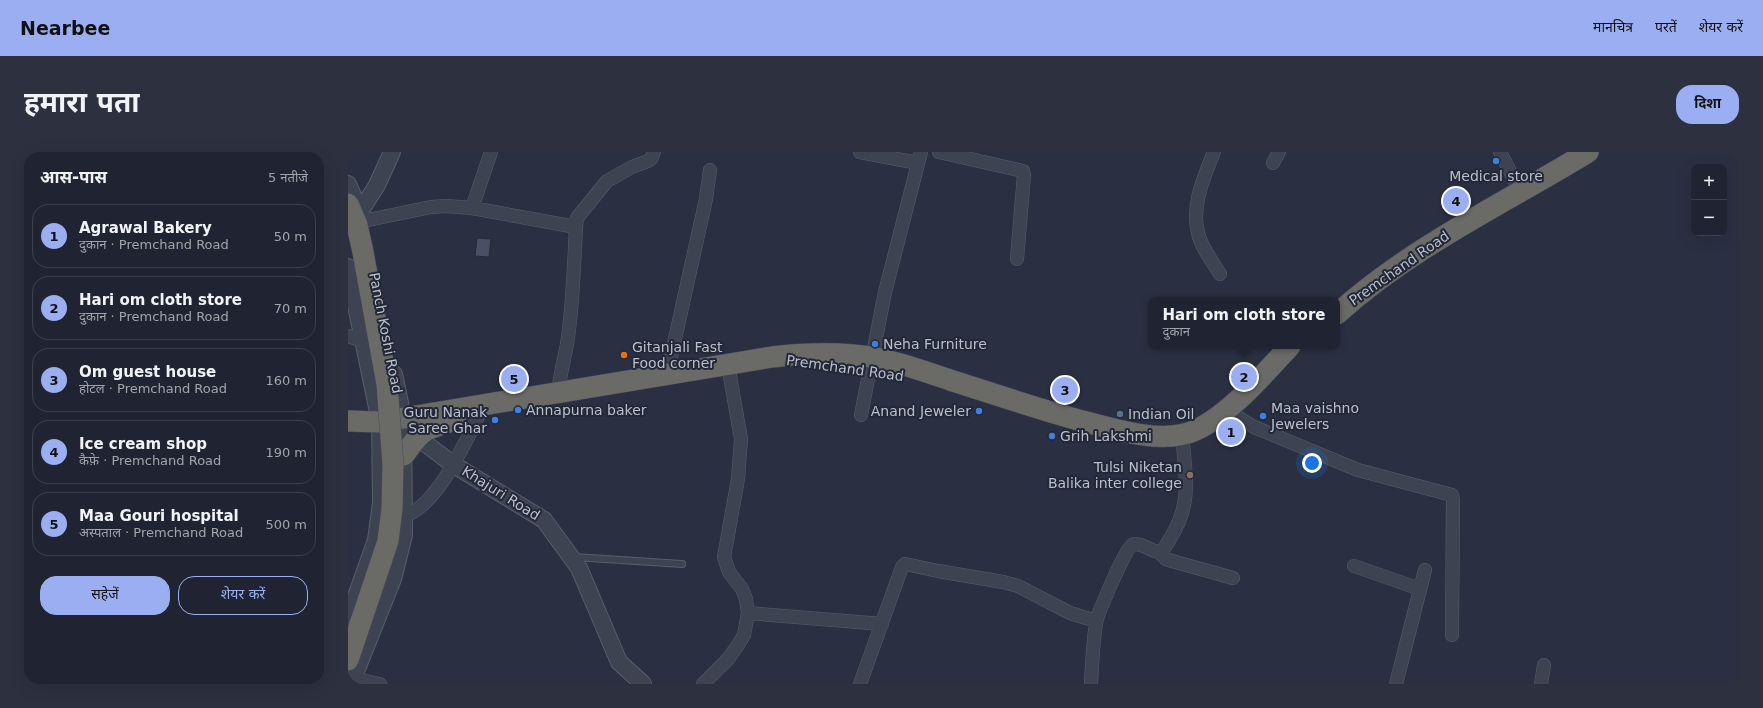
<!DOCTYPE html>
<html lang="hi">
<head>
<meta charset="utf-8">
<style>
  :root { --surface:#202432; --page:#2d303e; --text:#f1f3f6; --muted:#a2a4ac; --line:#3d414d; --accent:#9baef1 }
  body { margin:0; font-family:"DejaVu Sans","Noto Sans Devanagari",sans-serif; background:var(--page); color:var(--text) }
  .controls { position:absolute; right:12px; top:12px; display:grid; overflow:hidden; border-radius:8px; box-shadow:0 4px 16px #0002 }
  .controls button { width:36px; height:36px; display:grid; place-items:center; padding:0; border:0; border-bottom:1px solid var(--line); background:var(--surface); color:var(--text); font:20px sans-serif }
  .you { position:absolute; left:964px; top:311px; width:14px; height:14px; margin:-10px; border:3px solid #fff; border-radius:50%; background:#1a73e8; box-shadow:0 0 0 6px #1a73e833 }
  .badge { display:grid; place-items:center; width:26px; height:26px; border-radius:50%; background:var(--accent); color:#111; font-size:13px; font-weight:700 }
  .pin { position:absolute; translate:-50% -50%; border:2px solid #fff; box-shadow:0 1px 4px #0006 }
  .popup { position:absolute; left:800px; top:145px; width:192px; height:52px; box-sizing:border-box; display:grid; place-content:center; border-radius:8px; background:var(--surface); filter:drop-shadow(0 1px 3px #0005); font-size:13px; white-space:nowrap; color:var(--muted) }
  .popup b { font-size:15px; color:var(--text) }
  .popup::after { content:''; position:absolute; left:50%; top:100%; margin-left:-8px; border:8px solid transparent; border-top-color:var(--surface) }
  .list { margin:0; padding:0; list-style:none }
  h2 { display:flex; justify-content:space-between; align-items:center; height:52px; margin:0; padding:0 16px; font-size:17px }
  h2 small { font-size:13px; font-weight:400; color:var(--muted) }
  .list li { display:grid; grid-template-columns:26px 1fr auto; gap:12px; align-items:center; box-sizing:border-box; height:64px; margin:0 8px 8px; padding:0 8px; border:1px solid var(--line); border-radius:16px }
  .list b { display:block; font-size:15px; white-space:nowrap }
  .list p { margin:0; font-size:13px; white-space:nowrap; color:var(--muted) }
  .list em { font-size:13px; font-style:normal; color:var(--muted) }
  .actions { display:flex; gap:8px; padding:12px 16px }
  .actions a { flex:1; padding:9px 0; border:1px solid var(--accent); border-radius:16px; text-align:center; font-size:14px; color:var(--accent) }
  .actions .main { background:var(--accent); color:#111 }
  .map { position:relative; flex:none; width:1391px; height:532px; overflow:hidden; border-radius:16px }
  header { display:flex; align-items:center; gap:24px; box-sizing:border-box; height:56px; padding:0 20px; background:var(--accent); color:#111 }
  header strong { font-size:19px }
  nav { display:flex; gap:22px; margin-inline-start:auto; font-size:14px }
  .intro { display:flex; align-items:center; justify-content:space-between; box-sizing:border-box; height:96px; padding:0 24px }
  h1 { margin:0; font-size:28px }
  .button { padding:10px 18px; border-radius:16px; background:var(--accent); color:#111; font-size:14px; font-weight:700 }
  main { display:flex; gap:24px; padding:0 24px }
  aside { flex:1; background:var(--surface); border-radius:16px; box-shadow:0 4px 16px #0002 }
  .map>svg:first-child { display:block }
  .building { fill:#495064; stroke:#242a3a }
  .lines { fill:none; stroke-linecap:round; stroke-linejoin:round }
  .service-casing { stroke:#595e6d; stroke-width:8 }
  .minor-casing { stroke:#595e6d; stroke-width:14 }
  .tertiary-casing { stroke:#595e6d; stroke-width:18 }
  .trunk-casing { stroke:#454b5a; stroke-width:22 }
  .service { stroke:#3e4352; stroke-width:6 }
  .minor { stroke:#3e4352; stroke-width:13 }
  .tertiary { stroke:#3e4352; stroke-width:16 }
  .trunk { stroke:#6a6a67; stroke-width:21 }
  .trunk-bridge-casing { stroke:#454b5a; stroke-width:22; stroke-linecap:butt }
  .trunk-bridge { stroke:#6a6a67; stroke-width:21 }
  .shop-dot { fill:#3f7fe0; stroke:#222838; stroke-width:1.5 }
  .food-dot { fill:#e8710a; stroke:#222838; stroke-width:1.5 }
  .service-dot { fill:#5c6f8a; stroke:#222838; stroke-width:1.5 }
  .education-dot { fill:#8d6e63; stroke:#222838; stroke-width:1.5 }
  .labels { text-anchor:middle; stroke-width:4; stroke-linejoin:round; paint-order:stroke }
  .poi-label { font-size:14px; fill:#bbbfcc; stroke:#222838; text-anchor:start }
  .street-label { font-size:14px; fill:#bbbfcc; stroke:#222838 }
</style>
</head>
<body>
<header>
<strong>Nearbee</strong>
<nav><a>मानचित्र</a><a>परतें</a><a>शेयर करें</a></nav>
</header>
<div class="intro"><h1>हमारा पता</h1><a class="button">दिशा</a></div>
<main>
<aside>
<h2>आस-पास<small>5 नतीजे</small></h2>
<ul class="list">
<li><span class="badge">1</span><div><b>Agrawal Bakery</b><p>दुकान · Premchand Road</p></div><em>50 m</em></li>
<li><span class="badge">2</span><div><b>Hari om cloth store</b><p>दुकान · Premchand Road</p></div><em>70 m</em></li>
<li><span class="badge">3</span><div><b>Om guest house</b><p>होटल · Premchand Road</p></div><em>160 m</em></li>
<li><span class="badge">4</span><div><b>Ice cream shop</b><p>कैफ़े · Premchand Road</p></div><em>190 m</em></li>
<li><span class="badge">5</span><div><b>Maa Gouri hospital</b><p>अस्पताल · Premchand Road</p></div><em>500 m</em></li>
</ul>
<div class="actions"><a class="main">सहेजें</a><a>शेयर करें</a></div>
</aside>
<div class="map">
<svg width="1391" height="532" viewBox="0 0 1391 532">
  <rect width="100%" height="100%" fill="#2a3042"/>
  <path class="building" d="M129,86L143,87L141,105L127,104Z"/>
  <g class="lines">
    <g class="service-casing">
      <path id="service" d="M226,405L334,412"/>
    </g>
    <g class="minor-casing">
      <path id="minor" d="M512,0L570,11
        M591,0L675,19L676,23L669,107
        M866,0C856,25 843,53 850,81C853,95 864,109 872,122
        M1152,0L1169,33L1174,39
        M925,11L931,0
        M124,56L143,0
        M15,69L83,55L98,54L124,56L228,75L229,66L259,29L284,15L300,9L303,7L306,0
        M0,184L15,189
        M319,223L358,47L362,18
        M210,240C212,224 216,208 219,192C225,155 226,112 228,75
        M513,263L537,140L573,0
        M886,263L906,275L1010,318L1104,343L1105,348L1104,483
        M49,365C86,365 122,281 136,252
        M811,400L818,407L824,409L885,426
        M1006,414L1072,437
        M400,461L534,472
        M0,523L8,527L32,532
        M355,532L380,507L390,493L396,483L400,461L398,447L394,437L381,420L376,405L390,327L393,287L380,213
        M512,532L554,415L557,412L590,419L655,430L670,434L722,461L748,469
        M743,532C744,512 745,491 748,471C750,461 777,397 784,393C793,389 804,401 813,400C817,396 820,390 823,385C845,350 837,321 834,282
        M1048,532L1077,418
        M1193,532L1196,513"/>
    </g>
    <g class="tertiary-casing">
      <path id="tertiary" d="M0,32L13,62
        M8,66L29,33L44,0
        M0,115L32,270L33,351L28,388L0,467
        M70,286L106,313L196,368L231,416L271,510L295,532
        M3,532L45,427L56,383L55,265L46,222"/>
    </g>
    <g class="trunk-casing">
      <path id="trunk" d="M989,162C1063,95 1155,52 1240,0
        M0,269L32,270L424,205C459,201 498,200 533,207C557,212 581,221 605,229C649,243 693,258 738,270C770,278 816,293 848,278C882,262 917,221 942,194
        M56,303C62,295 69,284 77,279C87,273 101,273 108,264"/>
    </g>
    <use href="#service" class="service"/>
    <use href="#minor" class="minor"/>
    <use href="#tertiary" class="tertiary"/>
    <use href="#trunk" class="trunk"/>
    <g class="trunk-bridge-casing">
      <path id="trunk-bridge" d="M0,52L9,73L15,100L39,232L45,313L44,357L40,389L0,508"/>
    </g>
    <use href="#trunk-bridge" class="trunk-bridge"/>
  </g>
  <g class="shop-dot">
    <circle cx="1148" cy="9" r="4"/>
    <circle cx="527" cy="192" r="4"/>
    <circle cx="170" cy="258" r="4"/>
    <circle cx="631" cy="259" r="4"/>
    <circle cx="915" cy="264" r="4"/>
    <circle cx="147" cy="268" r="4"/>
    <circle cx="704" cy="284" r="4"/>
  </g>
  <circle class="food-dot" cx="276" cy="203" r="4"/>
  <circle class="service-dot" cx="772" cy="262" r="4"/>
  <circle class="education-dot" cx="842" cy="323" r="4"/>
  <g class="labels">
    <g class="poi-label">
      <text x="1148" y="29" text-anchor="middle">Medical store</text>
      <text x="535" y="197">Neha Furniture</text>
      <text x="284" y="200">Gitanjali Fast<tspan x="284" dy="16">Food corner</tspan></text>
      <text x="923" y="261">Maa vaishno<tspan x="923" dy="16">Jewelers</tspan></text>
      <text x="178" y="263">Annapurna baker</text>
      <text x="623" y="264" text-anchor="end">Anand Jeweler</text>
      <text x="139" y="265" text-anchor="end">Guru Nanak<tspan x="139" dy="16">Saree Ghar</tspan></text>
      <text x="780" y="267">Indian Oil</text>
      <text x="712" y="289">Grih Lakshmi</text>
      <text x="834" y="320" text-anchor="end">Tulsi Niketan<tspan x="834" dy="16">Balika inter college</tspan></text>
    </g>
    <g class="street-label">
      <text transform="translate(1051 116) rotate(-35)" y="5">Premchand Road</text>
      <text transform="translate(38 181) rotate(79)" y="5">Panch Koshi Road</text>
      <text transform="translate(497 216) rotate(8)" y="5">Premchand Road</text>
      <text transform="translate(153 341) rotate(32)" y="5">Khajuri Road</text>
    </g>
  </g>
</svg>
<div class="controls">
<button>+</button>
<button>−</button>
</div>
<div class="you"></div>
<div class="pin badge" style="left:883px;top:280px">1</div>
<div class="pin badge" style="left:896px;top:225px">2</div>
<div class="popup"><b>Hari om cloth store</b>दुकान</div>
<div class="pin badge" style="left:717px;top:238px">3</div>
<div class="pin badge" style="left:1108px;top:49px">4</div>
<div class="pin badge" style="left:166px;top:227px">5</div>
</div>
</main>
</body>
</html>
